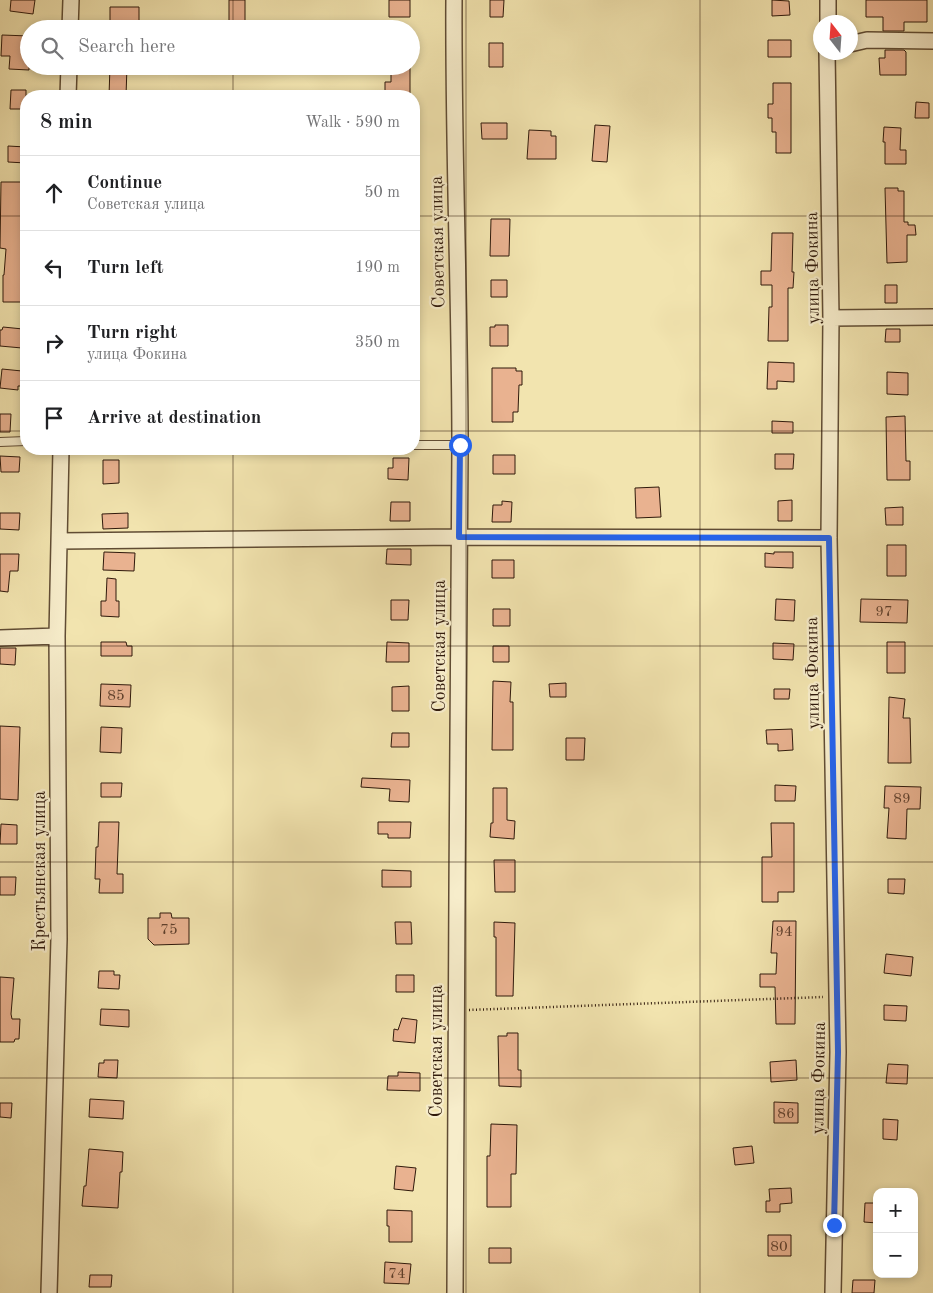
<!DOCTYPE html>
<html lang="en">
<head>
<meta charset="utf-8">
<style>
  :root { --surface:#fff; --page:#f2f2f2; --text:#202124; --muted:#757577; --line:#e0e0e0 }
  body { margin:0; font-family:"Old Standard TT",serif; background:var(--page); color:var(--text) }
  .controls { position:absolute; right:15px; bottom:15px; display:grid; overflow:hidden; border-radius:10px; box-shadow:0 2px 8px #0003 }
  .controls button { width:45px; height:45px; display:grid; place-items:center; padding:0; border:0; border-bottom:1px solid var(--line); background:var(--surface); color:var(--text); font:25px sans-serif }
  .compass { position:absolute; left:813px; top:15px; width:45px; height:45px; border-radius:50%; background:var(--surface); box-shadow:0 2px 8px #0003; rotate:343deg }
  .stop { position:absolute; width:15px; height:15px; margin:-11px; border:4px solid #2563eb; border-radius:50%; background:#fff }
  .stop.end { background:#2563eb; border-color:#fff; box-shadow:0 1px 5px #0008 }
  .list { margin:0; padding:0; list-style:none }
  h2 { display:flex; justify-content:space-between; align-items:center; height:65px; margin:0; padding:0 20px; font-size:21px }
  h2 small { font-size:16px; font-weight:400; color:var(--muted) }
  .list li { display:grid; grid-template-columns:32px 1fr auto; gap:15px; align-items:center; box-sizing:border-box; height:75px; padding:0 20px; border-top:1px solid var(--line) }
  .list b { display:block; font-size:19px; white-space:nowrap }
  .list p { margin:0; font-size:16px; white-space:nowrap; color:var(--muted) }
  .list em { font-size:16px; font-style:normal; color:var(--muted) }
  .icon { flex:none; width:28px; height:28px; fill:none; stroke:currentColor; stroke-width:2; stroke-linecap:round; stroke-linejoin:round }
  .map { position:relative; flex:none; width:933px; height:1293px; overflow:hidden }
  .search { position:absolute; background:var(--surface); box-shadow:0 2px 8px #0003; left:20px; top:20px; width:400px; height:55px; display:flex; align-items:center; gap:12px; box-sizing:border-box; padding:0 18px; border-radius:28px; color:var(--muted); font-size:19px }
  .panel { position:absolute; background:var(--surface); box-shadow:0 2px 8px #0003; left:20px; top:90px; width:400px; height:365px; border-radius:20px }
  .map>svg:first-child { display:block }
  .building { fill:#e9b290; stroke:#2f190b }
  .lines { fill:none; stroke-linecap:round; stroke-linejoin:round }
  .lane-casing { stroke:#604c34; stroke-width:10 }
  .street-casing { stroke:#604c34; stroke-width:18 }
  .path { stroke:#2f190b; stroke-width:2.5; stroke-dasharray:1 2.5; stroke-linecap:butt }
  .lane { stroke:#f7edcb; stroke-width:8 }
  .street { stroke:#f7edcb; stroke-width:15 }
  .route { stroke:#2563eb; stroke-width:6 }
  .grid { fill:none; stroke:#2f190b; stroke-width:1; stroke-opacity:0.55 }
  .labels { text-anchor:middle; stroke-width:4.5; stroke-linejoin:round; paint-order:stroke }
  .number-label { font-size:15px; fill:#5e3f2c }
  .street-label { font-size:18px; fill:#2f190b; stroke:#f7edcb }
</style>
</head>
<body>
<div class="map">
<svg width="933" height="1293" viewBox="0 0 933 1293">
  <rect width="100%" height="100%" fill="#f2e4af"/>
  <filter id="stains"><feTurbulence type="fractalNoise" baseFrequency=".004" numOctaves="4"/><feColorMatrix values="0 0 0 0 .2 0 0 0 0 .09 0 0 0 0 .02 0 0 0 .5 -.17"/></filter>
  <radialGradient id="worn" r=".72"><stop offset=".6" stop-color="#630" stop-opacity="0"/><stop offset="1" stop-color="#630" stop-opacity=".3"/></radialGradient>
  <path class="building" d="M11,0H35L33,14L10,11Z
    M229,0H245V24H229Z
    M389,0H410V17H389Z
    M490,0H504L503,17H490Z
    M772,0L789,1L790,15L772,16Z
    M866,0H927V22H904V31H883V17H866Z
    M110,7H139V22L110,21Z
    M2,35L29,36V70L9,69L10,56H1Z
    M768,40H791V57H768Z
    M489,43H503V67H489Z
    M885,50H904L906,52V75H880L879,58H885Z
    M110,66H127L126,96H109Z
    M391,66H410V96H385V82H391Z
    M773,83H791V153H776V132H772V118H768V104H773Z
    M11,90H26V109H10Z
    M916,102L929,103V118H915Z
    M481,123H507V139H482Z
    M595,125L610,126L607,162L592,161Z
    M884,127L901,128L900,150H906V164H885V142H883Z
    M529,130L551,131V136H556V159H527Z
    M8,146L26,147V163L8,162Z
    M1,182H26L23,242H25L23,260V302H3V275H4L6,249L0,248Z
    M885,188H898V191H904V222H908V225H915L916,235H907V262L887,263Z
    M491,219H510L509,256H490Z
    M772,233H793L792,272H794L793,288H788V341H768L769,307H772V285H761V271H771Z
    M491,280H507V297H491Z
    M885,285H897V303H885Z
    M495,325H508V346H490V327H495Z
    M3,327L23,329L22,348L0,346V330H2Z
    M886,329H900V342H885Z
    M768,362L794,363V382L777,381V389H767Z
    M492,368H516V371H522V385H519L518,412H513V422H492Z
    M2,369L22,371V386H18V390L0,388Z
    M887,372L908,373V395L887,394Z
    M0,414H11L10,432H0Z
    M905,416L906,461H910V480H887L886,417Z
    M772,421L793,422V433H772Z
    M775,454H794L793,469H775Z
    M493,455H515V474H493Z
    M0,456L20,457L19,472H1Z
    M393,458H409L408,480L388,479V468H393Z
    M103,460H119V483L103,484Z
    M659,487L661,517L636,518L635,488Z
    M792,500V521H778V501Z
    M502,501L512,502L511,522H492L493,505H502Z
    M391,502H410V521H390Z
    M903,507V525H886L885,508Z
    M0,513H20L19,530L0,529Z
    M128,513V528L103,529L102,514Z
    M887,545H906V576H887Z
    M387,549H411V565L386,564Z
    M104,552L135,553L134,571L103,570Z
    M774,552H793V568L765,567V553L774,554Z
    M0,554H19L18,571H10L8,592L0,591Z
    M492,560H514V578H492Z
    M107,578L116,579V601H119V617L101,616V601H106Z
    M776,599L795,600L794,621L775,620Z
    M861,599L908,600L907,623L860,622Z
    M391,600H409L408,620H391Z
    M493,609H510V626H493Z
    M101,642H126L127,646H132V656H101Z
    M387,642L409,643V662H386Z
    M887,642H905V673H887Z
    M773,643L794,644L793,660L773,659Z
    M493,646H509V662H493Z
    M0,648H16L15,665L0,664Z
    M493,681L511,682L510,702H513V750H492Z
    M566,683V697H550L549,684Z
    M101,684L131,685L130,707L100,706Z
    M409,686V711H392V687Z
    M774,689H790L789,699H774Z
    M889,697L905,699L903,718H910L911,763H888Z
    M0,726L20,727L18,800L0,799Z
    M101,727L122,728L121,753L100,752Z
    M792,729L793,750L778,751V744H767L766,730Z
    M392,733H409V747H391Z
    M566,738H585L584,760H566Z
    M362,778L410,780L409,802L389,801L390,789L361,787Z
    M101,783H122L121,797H101Z
    M775,785L796,786L795,801H775Z
    M885,786L921,787L920,809H907L906,839L887,838L889,808H884Z
    M493,788H507V820L515,821L514,839L490,837L491,823H493Z
    M99,822H119L117,874H123V893H99L100,879H95L96,847H98Z
    M378,822H411L410,838H388V834H378Z
    M771,823H794V892H778V902H762V857H772Z
    M1,824L17,825V844H0Z
    M494,860H515V892H495Z
    M382,870L411,871V887H382Z
    M0,877H16L15,895H0Z
    M888,879H905L904,894L888,893Z
    M160,913H171L172,918H189V944L154,945L148,939V918H160Z
    M773,921H796L795,1024H776L775,987H760V974H776L777,953H771Z
    M395,922H411L412,944H396Z
    M494,922L515,923L513,996H496V937H494Z
    M886,954L913,957L911,976L884,973Z
    M99,971H114V975H120L119,989L98,988Z
    M396,975H414V992H396Z
    M0,977L14,978L11,1014L12,1019H20L19,1039H15L14,1042H0Z
    M884,1005L907,1006L906,1021L884,1020Z
    M101,1009L129,1010V1027L100,1025Z
    M402,1018L417,1020L415,1043L393,1041L394,1029L398,1030Z
    M507,1033H518V1070H521V1087L499,1086L498,1036H507Z
    M104,1060H118L117,1078L98,1077L99,1063H104Z
    M796,1060L797,1080L771,1082L770,1062Z
    M888,1064L908,1065L907,1084L886,1083Z
    M398,1072L420,1073V1091L387,1090L388,1076H398Z
    M90,1099L124,1101L123,1119L89,1117Z
    M774,1102L798,1103V1123H774Z
    M0,1103H12L11,1118L0,1117Z
    M883,1119L898,1120L897,1140L883,1139Z
    M491,1124L517,1125L516,1174H511V1207H487V1156H490Z
    M752,1146L754,1163L735,1165L733,1148Z
    M89,1149L123,1152L122,1172H120L118,1208L82,1206L84,1186H86Z
    M396,1166L416,1168L413,1191L394,1189Z
    M791,1188L792,1203L780,1204V1212H766V1201H770L769,1189Z
    M865,1203H877V1223L864,1222Z
    M387,1210L412,1211V1242H389V1226H387Z
    M768,1235H791V1256H768Z
    M489,1248H511V1263H489Z
    M385,1262L411,1264L409,1284L384,1283Z
    M90,1275H112L111,1287H89Z
    M853,1280H875L874,1293H852Z"/>
  <g class="lines">
    <g class="lane-casing">
      <path id="lane" d="M0,442L26,441
        M414,445H460"/>
    </g>
    <g class="street-casing">
      <path id="street" d="M454,0C453,149 460,299 460,448C459,730 455,1011 455,1293
        M828,22V0
        M70,29L71,0
        M850,44L867,40L933,41
        M827,52L831,318L829,538L838,1052L833,1293
        M68,96L69,66
        M831,318L933,317
        M60,541L459,537L829,538
        M0,638L57,636
        M49,1293L59,939L57,636L61,449"/>
    </g>
    <path class="path" d="M469,1010L823,997"/>
    <use href="#lane" class="lane"/>
    <use href="#street" class="street"/>
  </g>
  <g class="lines">
    <path class="route" d="M460,445L459,537L829,538L838,1052L834,1225"/>
  </g>
  <path class="grid" d="M233,0V29M466,0V1293M700,0V1293M233,66V96M0,216H26M414,216H933M0,431H26M414,431H933M233,449V1293M0,646H933M0,862H933M0,1078H933"/>
  <g class="labels">
    <g class="number-label">
      <text x="884" y="616">97</text>
      <text x="116" y="700">85</text>
      <text x="902" y="803">89</text>
      <text x="169" y="934">75</text>
      <text x="784" y="936">94</text>
      <text x="786" y="1118">86</text>
      <text x="779" y="1251">80</text>
      <text x="397" y="1278">74</text>
    </g>
    <g class="street-label">
      <text transform="translate(437 242) rotate(-91)" y="6">Советская улица</text>
      <text transform="translate(812 268) rotate(-91)" y="6">улица Фокина</text>
      <text transform="translate(439 646) rotate(-90)" y="6">Советская улица</text>
      <text transform="translate(812 673) rotate(-91)" y="6">улица Фокина</text>
      <text transform="translate(39 871) rotate(-90)" y="6">Крестьянская улица</text>
      <text transform="translate(436 1051) rotate(-90)" y="6">Советская улица</text>
      <text transform="translate(818 1078) rotate(-89)" y="6">улица Фокина</text>
    </g>
  </g>
  <rect width="100%" height="100%" filter="url(#stains)"/>
  <rect width="100%" height="100%" fill="url(#worn)"/>
</svg>
<div class="controls">
<button>+</button>
<button>−</button>
</div>
<svg class="compass" viewBox="-18 -18 36 36"><path d="M0-13l5 13h-10z" fill="#e53935"/><path d="M0 13l5-13h-10z" fill="#757577"/></svg>
<div class="stop" style="left:460px;top:445px"></div>
<div class="stop end" style="left:834px;top:1225px"></div>
<div class="search"><svg class="icon" aria-label="search" viewBox="0 0 24 24"><circle cx="10" cy="10" r="6"/><path d="M15 15l6 6"/></svg>Search here</div>
<section class="panel">
<h2>8 min<small>Walk · 590 m</small></h2>
<ul class="list">
<li><svg class="icon" aria-label="ahead" viewBox="0 0 24 24"><path d="M12 20V5M6 11l6-6 6 6"/></svg><div><b>Continue</b><p>Советская улица</p></div><em>50 m</em></li>
<li><svg class="icon" aria-label="left" viewBox="0 0 24 24"><path d="M17 20v-9H6M10 6l-5 5 5 5"/></svg><div><b>Turn left</b></div><em>190 m</em></li>
<li><svg class="icon" aria-label="right" viewBox="0 0 24 24"><path d="M7 20v-9h11M14 6l5 5-5 5"/></svg><div><b>Turn right</b><p>улица Фокина</p></div><em>350 m</em></li>
<li><svg class="icon" aria-label="arrive" viewBox="0 0 24 24"><path d="M6 21V4h12l-3 4 3 4H6"/></svg><div><b>Arrive at destination</b></div></li>
</ul>
</section>
</div>
</body>
</html>
